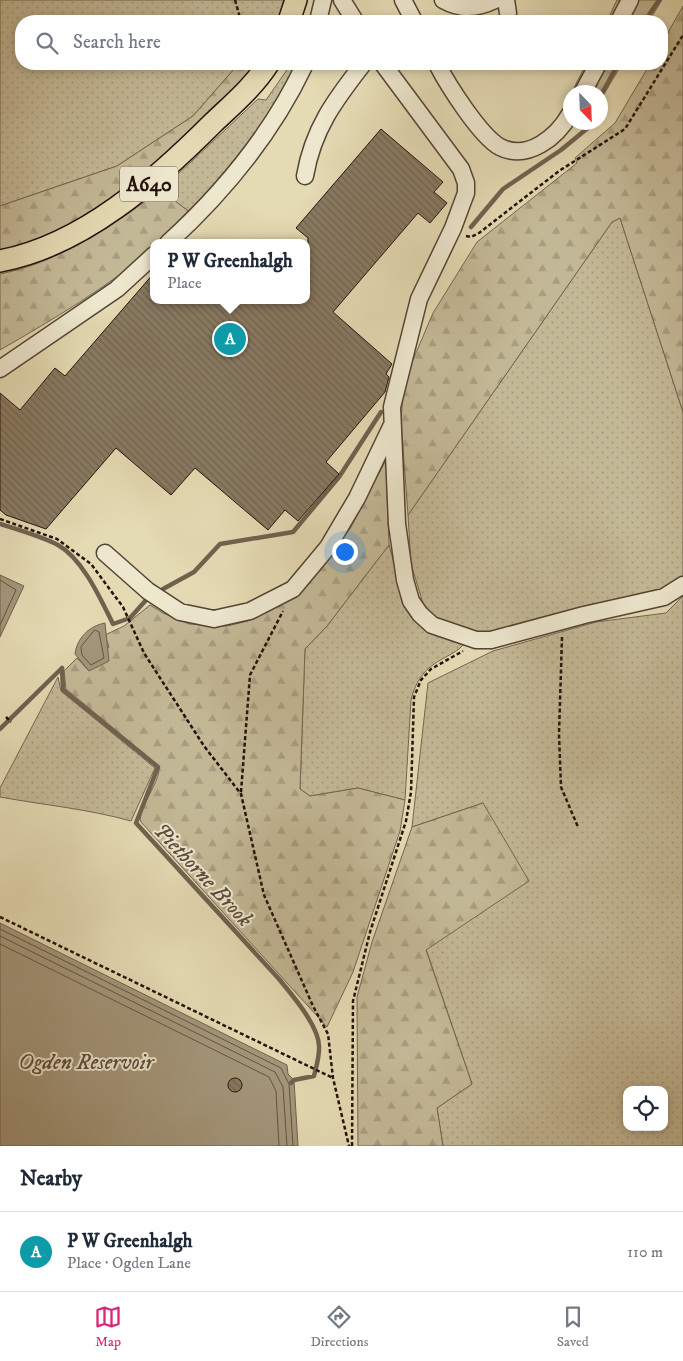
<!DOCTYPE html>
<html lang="en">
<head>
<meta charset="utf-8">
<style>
  :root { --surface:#fff; --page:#f6f6f7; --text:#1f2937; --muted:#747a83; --line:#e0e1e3; --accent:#db2777 }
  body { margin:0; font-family:"IM FELL DW Pica",serif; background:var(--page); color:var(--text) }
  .controls { position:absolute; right:15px; bottom:15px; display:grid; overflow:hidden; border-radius:10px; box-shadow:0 2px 8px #0003 }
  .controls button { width:45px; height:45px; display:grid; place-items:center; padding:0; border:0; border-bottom:1px solid var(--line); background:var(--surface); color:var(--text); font:25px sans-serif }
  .compass { position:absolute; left:563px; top:85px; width:45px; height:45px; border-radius:50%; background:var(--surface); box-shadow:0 2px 8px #0003; rotate:157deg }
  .you { position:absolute; left:344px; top:551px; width:18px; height:18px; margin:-12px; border:4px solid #fff; border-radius:50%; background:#1a73e8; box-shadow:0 0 0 8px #1a73e833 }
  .badge { display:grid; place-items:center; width:32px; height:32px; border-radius:50%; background:var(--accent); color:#fff; font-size:16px; font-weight:700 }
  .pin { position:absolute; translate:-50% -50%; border:2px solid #fff; box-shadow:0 1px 5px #0006 }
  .popup { position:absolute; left:150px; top:239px; width:160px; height:65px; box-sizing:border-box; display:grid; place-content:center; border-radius:10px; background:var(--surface); filter:drop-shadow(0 1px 4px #0005); font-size:16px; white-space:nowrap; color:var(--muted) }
  .popup b { font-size:19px; color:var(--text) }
  .popup::after { content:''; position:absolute; left:50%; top:100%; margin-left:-10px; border:10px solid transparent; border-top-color:var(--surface) }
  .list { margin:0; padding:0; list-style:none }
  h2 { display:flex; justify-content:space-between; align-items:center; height:65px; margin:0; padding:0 20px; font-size:21px }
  h2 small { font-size:16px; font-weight:400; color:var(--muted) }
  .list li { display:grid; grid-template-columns:32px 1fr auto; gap:15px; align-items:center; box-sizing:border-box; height:80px; padding:0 20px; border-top:1px solid var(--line) }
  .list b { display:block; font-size:19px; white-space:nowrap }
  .list p { margin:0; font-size:16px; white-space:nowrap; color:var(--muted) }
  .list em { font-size:16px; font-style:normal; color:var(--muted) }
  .icon { flex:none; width:28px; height:28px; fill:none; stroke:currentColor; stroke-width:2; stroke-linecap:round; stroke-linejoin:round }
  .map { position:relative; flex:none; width:683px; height:1146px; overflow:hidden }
  .search { position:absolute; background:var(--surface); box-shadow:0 2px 8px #0003; left:15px; right:15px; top:15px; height:55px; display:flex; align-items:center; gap:12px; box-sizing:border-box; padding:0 18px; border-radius:20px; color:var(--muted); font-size:19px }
  .sheet { height:145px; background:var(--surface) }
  nav { display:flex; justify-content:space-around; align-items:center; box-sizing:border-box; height:70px; border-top:1px solid var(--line); background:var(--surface); font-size:14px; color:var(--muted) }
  nav a { display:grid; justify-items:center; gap:2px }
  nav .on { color:var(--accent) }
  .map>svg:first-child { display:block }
  .grass { fill:url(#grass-dots); stroke:#746550; fill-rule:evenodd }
  .forest { fill:url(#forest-firs); stroke:#746550 }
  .park { fill:url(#park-crowns); stroke:#746550 }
  .water { fill:#a3967a; stroke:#70614e }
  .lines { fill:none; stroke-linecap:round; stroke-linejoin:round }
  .shore { stroke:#645442; stroke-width:1 }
  .stream { stroke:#70614e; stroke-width:4.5 }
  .building { fill:url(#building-back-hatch); stroke:#24120b }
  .minor-casing { stroke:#544435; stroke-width:19 }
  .major-casing { stroke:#24120b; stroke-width:24 }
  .path { stroke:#24120b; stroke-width:2.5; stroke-dasharray:4 2.5; stroke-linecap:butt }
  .minor { stroke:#ede7ce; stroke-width:16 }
  .major { stroke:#e4dab3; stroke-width:21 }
  .labels { text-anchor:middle; stroke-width:4; stroke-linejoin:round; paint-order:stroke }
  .shield { fill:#ede7ce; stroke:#605246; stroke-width:1 }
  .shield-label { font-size:20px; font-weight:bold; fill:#24120b }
  .water-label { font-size:22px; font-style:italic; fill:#5d4d3d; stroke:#ede7ce }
</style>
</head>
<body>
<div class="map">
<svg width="683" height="1146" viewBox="0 0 683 1146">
  <defs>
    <pattern id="grass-dots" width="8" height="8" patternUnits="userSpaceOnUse" patternTransform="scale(1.25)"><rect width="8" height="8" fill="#c3b896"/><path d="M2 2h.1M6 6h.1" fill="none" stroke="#a79d80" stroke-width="1.8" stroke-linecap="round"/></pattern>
    <pattern id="forest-firs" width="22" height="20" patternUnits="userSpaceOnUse" patternTransform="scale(1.25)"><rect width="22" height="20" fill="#c3b896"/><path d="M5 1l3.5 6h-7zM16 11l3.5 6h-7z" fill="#a79d80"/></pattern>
    <pattern id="park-crowns" width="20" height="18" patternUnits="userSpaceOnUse" patternTransform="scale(1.25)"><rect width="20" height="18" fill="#c3b896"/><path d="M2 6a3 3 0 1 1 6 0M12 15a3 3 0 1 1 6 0" fill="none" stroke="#a79d80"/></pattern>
    <pattern id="building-back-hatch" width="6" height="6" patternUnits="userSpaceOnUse" patternTransform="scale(1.25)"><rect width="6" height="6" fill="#887a62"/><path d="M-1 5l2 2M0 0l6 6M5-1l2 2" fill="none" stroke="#6f634f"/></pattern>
  </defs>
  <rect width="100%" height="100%" fill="#e4dab3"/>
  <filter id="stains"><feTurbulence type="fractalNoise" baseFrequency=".004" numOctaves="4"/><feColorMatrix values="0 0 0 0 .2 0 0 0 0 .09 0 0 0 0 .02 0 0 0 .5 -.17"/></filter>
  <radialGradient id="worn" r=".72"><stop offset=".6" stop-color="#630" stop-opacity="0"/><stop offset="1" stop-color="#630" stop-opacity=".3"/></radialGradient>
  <path class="grass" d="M0,0H284L280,21H21V64H235V68L193,116L117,166L0,206Z
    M291,64H300L248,147L192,214L161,190L258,99L266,100Z
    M620,218L683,412V578L674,587L484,636L435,620L425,610L411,564L408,515L612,222Z
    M389,545L402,592L422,626L463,645C458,651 451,654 444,658C425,668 416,680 411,700L405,800L358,788L310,796L300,789L305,649L327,626Z
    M683,596V1146H443L437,1108L472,1084L426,949L483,803L412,827L428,683L493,651L596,622L666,613ZM627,1090H664V1127H627Z
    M58,677L61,691L155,768L131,821C88,809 44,805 0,797V788Z"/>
  <path class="forest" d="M683,6V412L620,218L612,222L408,515L401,421L404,381L433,313L477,242L577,163L575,158L615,123L650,64H662V43Z
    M235,64H260L146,178L57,234L0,255V206L117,166L193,116L235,68Z
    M161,190L192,214L160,243H154V248C106,288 54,319 0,350V274C60,262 112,226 161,190Z
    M386,460L389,545L327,626L305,649L300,789L310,796L358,788L405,800L400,831L353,972L327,1027L141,822C136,809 161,783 159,766L66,689L64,671L77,658L89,671L109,647L105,635L124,626L150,605L163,613L189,624L227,626L248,621L288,600L305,587L350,529Z
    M483,803L529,881L426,950L472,1084L437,1108L443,1146H358L357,997L372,942L412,827Z"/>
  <path class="park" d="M617,0H662L649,21H607Z
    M586,64H622L601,99L600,92H572Z"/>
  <path class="water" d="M0,575L24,586L0,637Z
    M105,623L109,661L89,671L75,654C77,638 89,626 105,623Z
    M0,923L287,1065L288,1074L294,1080L298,1146H0Z"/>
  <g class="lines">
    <path class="shore" d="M0,580L16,590L0,625
      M95,630L99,632L104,658L91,665L82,655L81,647Z
      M0,929L281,1068L289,1084L293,1146
      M0,936L275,1072L283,1087L287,1146
      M0,944L269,1077L276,1091L279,1146"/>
    <path class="stream" d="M645,21L659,0
      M600,97L618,64
      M471,227L503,189L561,150L589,127L591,122
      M0,524C19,530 40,536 58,545C83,559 101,600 113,624L130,618L147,599
      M163,589L194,572L220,544L293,532L339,477L381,412
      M62,668L63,690L158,767L136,823L279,979C292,995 321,1028 319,1049C319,1058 316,1068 314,1076L294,1080L291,1083
      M0,729L62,668"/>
  </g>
  <path class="building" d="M381,129L443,182L434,192L447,203L430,223L418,213L333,312L392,364L386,374L389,377L385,392L326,462L339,474L298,521L285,510L268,530L195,468L171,495L116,448L46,529L6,515L0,510V393L20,410L55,368L65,376L154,273V300H306L308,238L296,228Z
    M228 1085a7 7 0 1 1 14 0a7 7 0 1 1-14 0Z"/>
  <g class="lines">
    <g class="minor-casing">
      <path id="minor" d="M342,0L355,21
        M403,0L414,21
        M443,0C461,10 476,9 495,0
        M506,0L508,13
        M318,21L323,0
        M619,21L630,0
        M383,64L461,169L466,183V193L453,228L419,299L392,407L397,524L405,580L411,601L420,614L432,625L476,640H491L584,615L664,597L683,585
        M437,64C448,85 480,136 500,147C528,161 557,137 570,114
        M583,92L598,64
        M305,176C313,129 335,100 363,64
        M168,243C225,191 272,134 305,64
        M0,369L117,289L154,255
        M105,553L148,591L180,612L214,619L250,611L293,589L328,547L357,498L391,427"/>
    </g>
    <g class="major-casing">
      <path id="major" d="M289,21L296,0
        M0,261C84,245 156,180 214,122C233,104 254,86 268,64"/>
    </g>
    <path class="path" d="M235,0L241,21
      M466,236L471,237L479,233L559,171L625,129L683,35
      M0,519L57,539L91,564L123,607L144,653L204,746L241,794L264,895L313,1006L328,1034L333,1078L349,1146
      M562,637L559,734L561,787L578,827
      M6,717L11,722
      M241,792L250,675L283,611
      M0,917L333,1078
      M352,1146L353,1001L370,932L406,821L411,792L414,697L421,680L431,669L463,651"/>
    <use href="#minor" class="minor"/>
    <use href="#major" class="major"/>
  </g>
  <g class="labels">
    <rect class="shield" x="120" y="166.5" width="58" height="35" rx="4"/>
    <g class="shield-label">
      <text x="149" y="191">A640</text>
    </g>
    <g class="water-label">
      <text transform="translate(204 874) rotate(47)" y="8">Piethorne Brook</text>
      <text x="86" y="1069">Ogden Reservoir</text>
    </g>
  </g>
  <rect width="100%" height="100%" filter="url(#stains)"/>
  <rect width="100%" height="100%" fill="url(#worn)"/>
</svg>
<div class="controls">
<button><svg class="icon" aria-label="locate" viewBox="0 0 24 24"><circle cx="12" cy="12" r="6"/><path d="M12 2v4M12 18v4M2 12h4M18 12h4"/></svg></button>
</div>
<svg class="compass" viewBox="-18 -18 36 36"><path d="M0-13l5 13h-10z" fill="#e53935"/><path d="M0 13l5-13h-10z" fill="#747a83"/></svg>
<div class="you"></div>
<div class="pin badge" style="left:230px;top:339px;background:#0f9aa8">A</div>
<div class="popup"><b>P W Greenhalgh</b>Place</div>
<div class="search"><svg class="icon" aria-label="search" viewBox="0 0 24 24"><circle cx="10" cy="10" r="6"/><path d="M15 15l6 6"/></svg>Search here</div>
</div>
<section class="sheet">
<h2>Nearby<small></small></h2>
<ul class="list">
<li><span class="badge" style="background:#0f9aa8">A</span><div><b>P W Greenhalgh</b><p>Place · Ogden Lane</p></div><em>110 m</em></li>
</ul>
</section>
<nav>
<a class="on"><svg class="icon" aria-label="map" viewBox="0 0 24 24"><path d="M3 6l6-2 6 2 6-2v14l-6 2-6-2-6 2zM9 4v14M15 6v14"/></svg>Map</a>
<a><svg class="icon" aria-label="directions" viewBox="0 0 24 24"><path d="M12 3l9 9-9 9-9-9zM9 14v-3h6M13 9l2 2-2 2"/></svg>Directions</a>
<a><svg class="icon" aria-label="saved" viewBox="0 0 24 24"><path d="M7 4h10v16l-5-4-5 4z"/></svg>Saved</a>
</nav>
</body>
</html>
